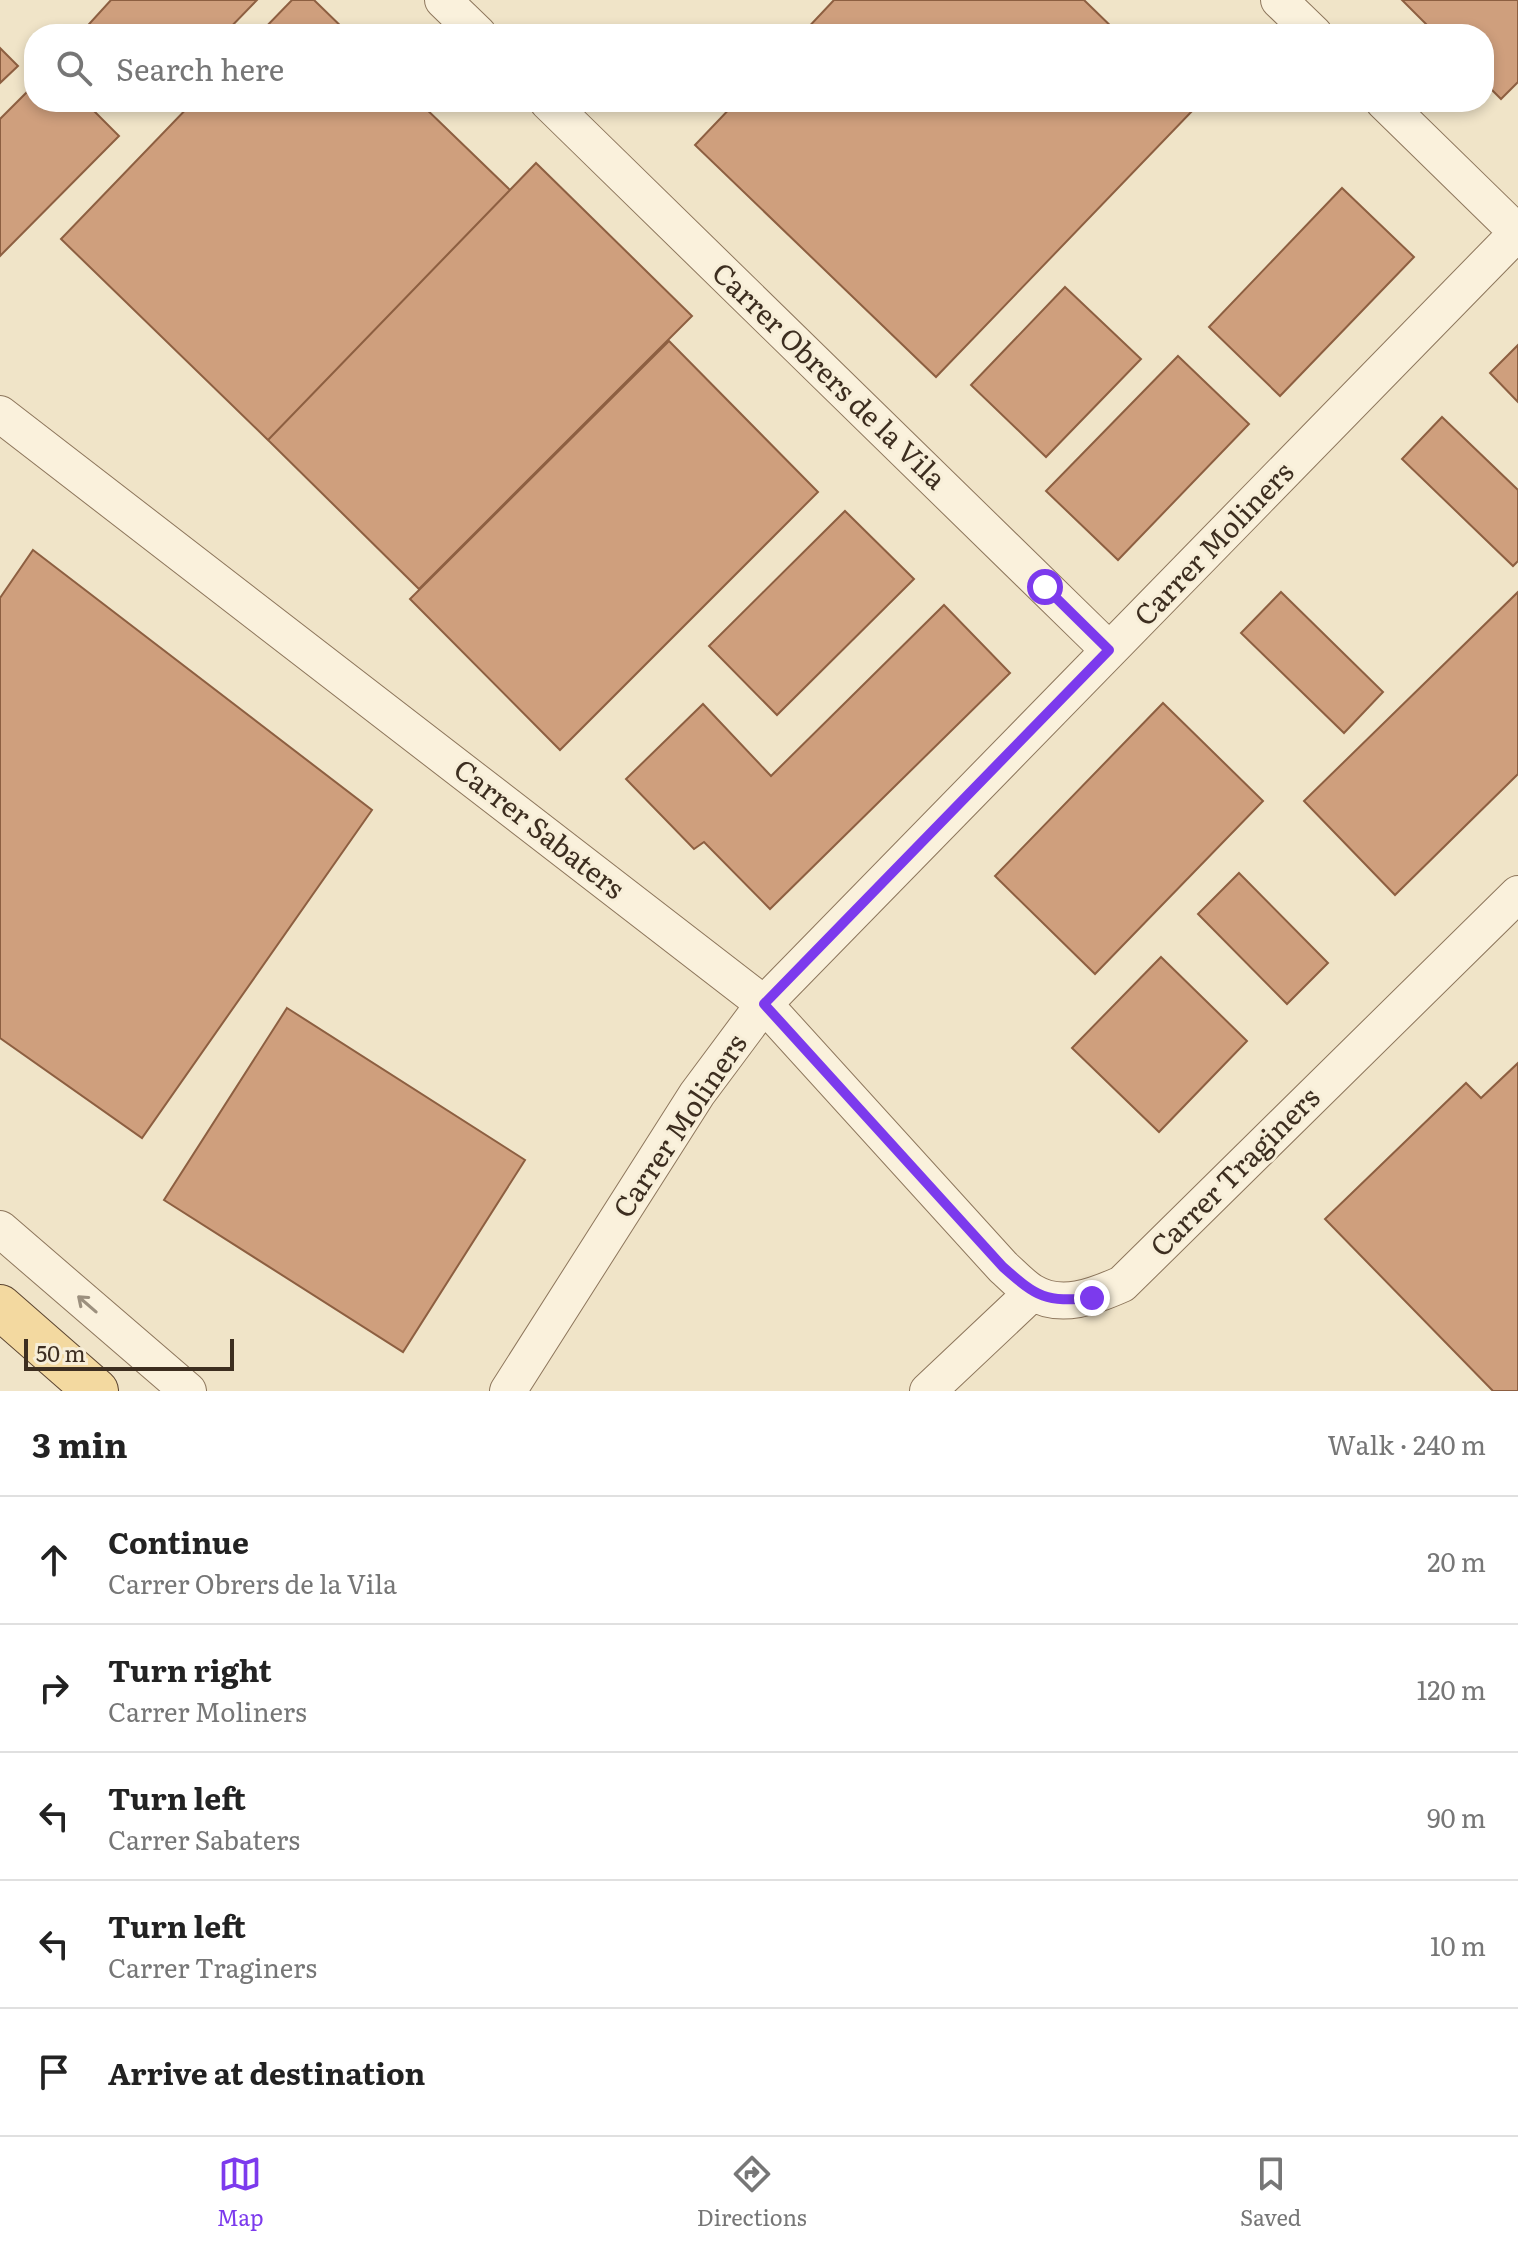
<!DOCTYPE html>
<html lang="en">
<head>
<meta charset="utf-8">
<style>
  :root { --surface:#fff; --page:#f6f6f6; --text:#222; --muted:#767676; --line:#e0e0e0; --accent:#7c3aed }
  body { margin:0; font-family:Literata,serif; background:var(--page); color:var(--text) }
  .scale { position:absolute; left:24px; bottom:20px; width:210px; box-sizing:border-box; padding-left:8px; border:4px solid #3d2e20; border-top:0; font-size:22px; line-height:28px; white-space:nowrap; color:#3d2e20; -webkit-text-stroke:6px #f7eed8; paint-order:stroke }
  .stop { position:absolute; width:24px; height:24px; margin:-18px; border:6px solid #7c3aed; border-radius:50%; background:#fff }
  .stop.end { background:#7c3aed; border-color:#fff; box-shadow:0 2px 8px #0008 }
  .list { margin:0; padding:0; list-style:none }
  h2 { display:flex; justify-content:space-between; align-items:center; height:104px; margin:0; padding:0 32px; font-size:34px }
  h2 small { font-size:26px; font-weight:400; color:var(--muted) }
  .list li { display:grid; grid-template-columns:52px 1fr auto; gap:24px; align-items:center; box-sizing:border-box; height:128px; padding:0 32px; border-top:2px solid var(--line) }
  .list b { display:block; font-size:30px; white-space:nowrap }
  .list p { margin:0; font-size:26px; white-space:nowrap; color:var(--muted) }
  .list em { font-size:26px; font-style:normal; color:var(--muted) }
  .icon { flex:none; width:44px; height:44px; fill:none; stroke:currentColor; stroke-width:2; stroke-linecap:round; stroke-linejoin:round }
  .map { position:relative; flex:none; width:1518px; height:1391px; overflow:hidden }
  .search { position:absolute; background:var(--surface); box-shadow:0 4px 12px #0003; left:24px; right:24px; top:24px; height:88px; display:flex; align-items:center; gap:20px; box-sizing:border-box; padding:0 28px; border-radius:32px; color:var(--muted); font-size:30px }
  .sheet { height:744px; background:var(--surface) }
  nav { display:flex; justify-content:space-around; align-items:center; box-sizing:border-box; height:112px; border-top:2px solid var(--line); background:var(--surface); font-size:22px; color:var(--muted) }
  nav a { display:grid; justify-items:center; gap:4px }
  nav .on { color:var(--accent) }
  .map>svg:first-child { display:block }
  .building { fill:#cf9f7d; stroke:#8d5f41; stroke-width:2 }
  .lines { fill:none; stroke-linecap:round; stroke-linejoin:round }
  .minor-casing { stroke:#8d765c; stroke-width:38 }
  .major-casing { stroke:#5b4430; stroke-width:46 }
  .minor { stroke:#faf1dc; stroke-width:36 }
  .major { stroke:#f3d9a0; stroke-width:44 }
  .oneway { stroke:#9c907e }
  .route { stroke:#7c3aed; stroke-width:10 }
  .labels { text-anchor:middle; stroke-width:6; stroke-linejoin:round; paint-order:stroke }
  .street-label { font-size:28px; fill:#3d2e20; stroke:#f7eed8 }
</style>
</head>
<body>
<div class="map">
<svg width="1518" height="1391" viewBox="0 0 1518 1391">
  <rect width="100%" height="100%" fill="#f0e4c8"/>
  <path class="building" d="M111,0H257L224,34H80Z
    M292,0H314L349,34H259Z
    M834,0H1084L1119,34H802Z
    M1402,0H1518V82L1501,99L1484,82V34H1436Z
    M0,48L18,66L0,83Z
    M34,85V102H85L119,136L0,256V119Z
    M193,102H419L510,190L268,440L61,239Z
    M736,102H1189L1195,108L936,377L695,145Z
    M536,163L692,316L419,589L268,440Z
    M1342,188L1414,257L1280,396L1209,327Z
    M1065,287L1141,359L1046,457L971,385Z
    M669,341L818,492L560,750L410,599Z
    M1518,345V402L1490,373Z
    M1178,356L1249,424L1118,560L1046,491Z
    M1442,417L1518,490V561L1513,566L1402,459Z
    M845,511L914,579L777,715L709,646Z
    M33,550L372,810L142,1138L0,1038V598Z
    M1281,592L1383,692L1344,733L1241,633Z
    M1518,592V774L1395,895L1304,801Z
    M944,605L1010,673L770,909L704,842L694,849L626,779L703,704L771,776Z
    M1163,703L1263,801L1095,974L995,876Z
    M1239,873L1328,963L1287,1004L1198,914Z
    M1161,957L1247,1041L1159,1132L1072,1048Z
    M287,1008L525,1160L403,1352L164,1200Z
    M1518,1063V1391H1493L1325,1219L1466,1083L1481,1098Z"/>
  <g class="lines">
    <g class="minor-casing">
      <path id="minor" d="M443,0L478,34
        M1279,0L1314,34
        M548,102L1109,650
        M1384,102L1518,233
        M0,414L764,1004L1003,1267C1012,1275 1022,1286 1032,1292C1061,1310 1095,1296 1122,1284L1518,894
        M0,1229L188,1391
        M508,1391L697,1094L764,1004L1518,232
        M928,1391L1032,1293"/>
    </g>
    <g class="major-casing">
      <path id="major" d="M0,1307L96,1391"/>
    </g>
    <use href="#minor" class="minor"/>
    <use href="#major" class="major"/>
  </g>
  <defs><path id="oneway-shaft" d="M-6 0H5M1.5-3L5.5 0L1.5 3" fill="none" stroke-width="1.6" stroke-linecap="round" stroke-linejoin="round" transform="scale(2)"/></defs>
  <use class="oneway" href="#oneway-shaft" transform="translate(87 1304) rotate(-139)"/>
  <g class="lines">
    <path class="route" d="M1045,587L1109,650L764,1004L1003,1267C1038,1298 1045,1302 1092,1298"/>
  </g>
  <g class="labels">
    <g class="street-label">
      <text transform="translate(829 376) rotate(44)" y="10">Carrer Obrers de la Vila</text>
      <text transform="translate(1214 544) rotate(-46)" y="10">Carrer Moliners</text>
      <text transform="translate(539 829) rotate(38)" y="10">Carrer Sabaters</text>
      <text transform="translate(680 1126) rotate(-56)" y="10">Carrer Moliners</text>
      <text transform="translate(1235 1172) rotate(-45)" y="10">Carrer Traginers</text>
    </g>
  </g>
</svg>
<div class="scale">50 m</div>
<div class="stop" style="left:1045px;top:587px"></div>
<div class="stop end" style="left:1092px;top:1298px"></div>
<div class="search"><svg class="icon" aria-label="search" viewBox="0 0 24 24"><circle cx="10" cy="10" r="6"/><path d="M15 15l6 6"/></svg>Search here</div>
</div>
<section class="sheet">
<h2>3 min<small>Walk · 240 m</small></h2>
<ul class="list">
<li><svg class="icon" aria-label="ahead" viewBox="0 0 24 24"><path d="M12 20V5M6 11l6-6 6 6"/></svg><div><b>Continue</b><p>Carrer Obrers de la Vila</p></div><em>20 m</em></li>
<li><svg class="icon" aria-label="right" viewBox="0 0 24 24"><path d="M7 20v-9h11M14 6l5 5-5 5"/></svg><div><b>Turn right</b><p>Carrer Moliners</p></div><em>120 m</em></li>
<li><svg class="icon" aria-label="left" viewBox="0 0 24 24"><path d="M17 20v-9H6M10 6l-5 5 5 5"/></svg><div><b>Turn left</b><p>Carrer Sabaters</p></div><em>90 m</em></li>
<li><svg class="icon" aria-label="left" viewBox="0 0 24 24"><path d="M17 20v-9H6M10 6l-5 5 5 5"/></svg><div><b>Turn left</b><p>Carrer Traginers</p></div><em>10 m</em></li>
<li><svg class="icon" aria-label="arrive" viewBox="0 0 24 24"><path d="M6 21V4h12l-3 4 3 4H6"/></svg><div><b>Arrive at destination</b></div></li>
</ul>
</section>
<nav>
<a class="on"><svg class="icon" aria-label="map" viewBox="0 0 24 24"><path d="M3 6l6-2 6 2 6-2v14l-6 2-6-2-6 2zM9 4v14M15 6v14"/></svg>Map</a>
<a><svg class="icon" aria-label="directions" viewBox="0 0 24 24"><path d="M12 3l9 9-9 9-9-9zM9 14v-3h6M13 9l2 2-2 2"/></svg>Directions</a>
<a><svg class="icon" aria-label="saved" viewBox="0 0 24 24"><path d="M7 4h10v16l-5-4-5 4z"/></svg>Saved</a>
</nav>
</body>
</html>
